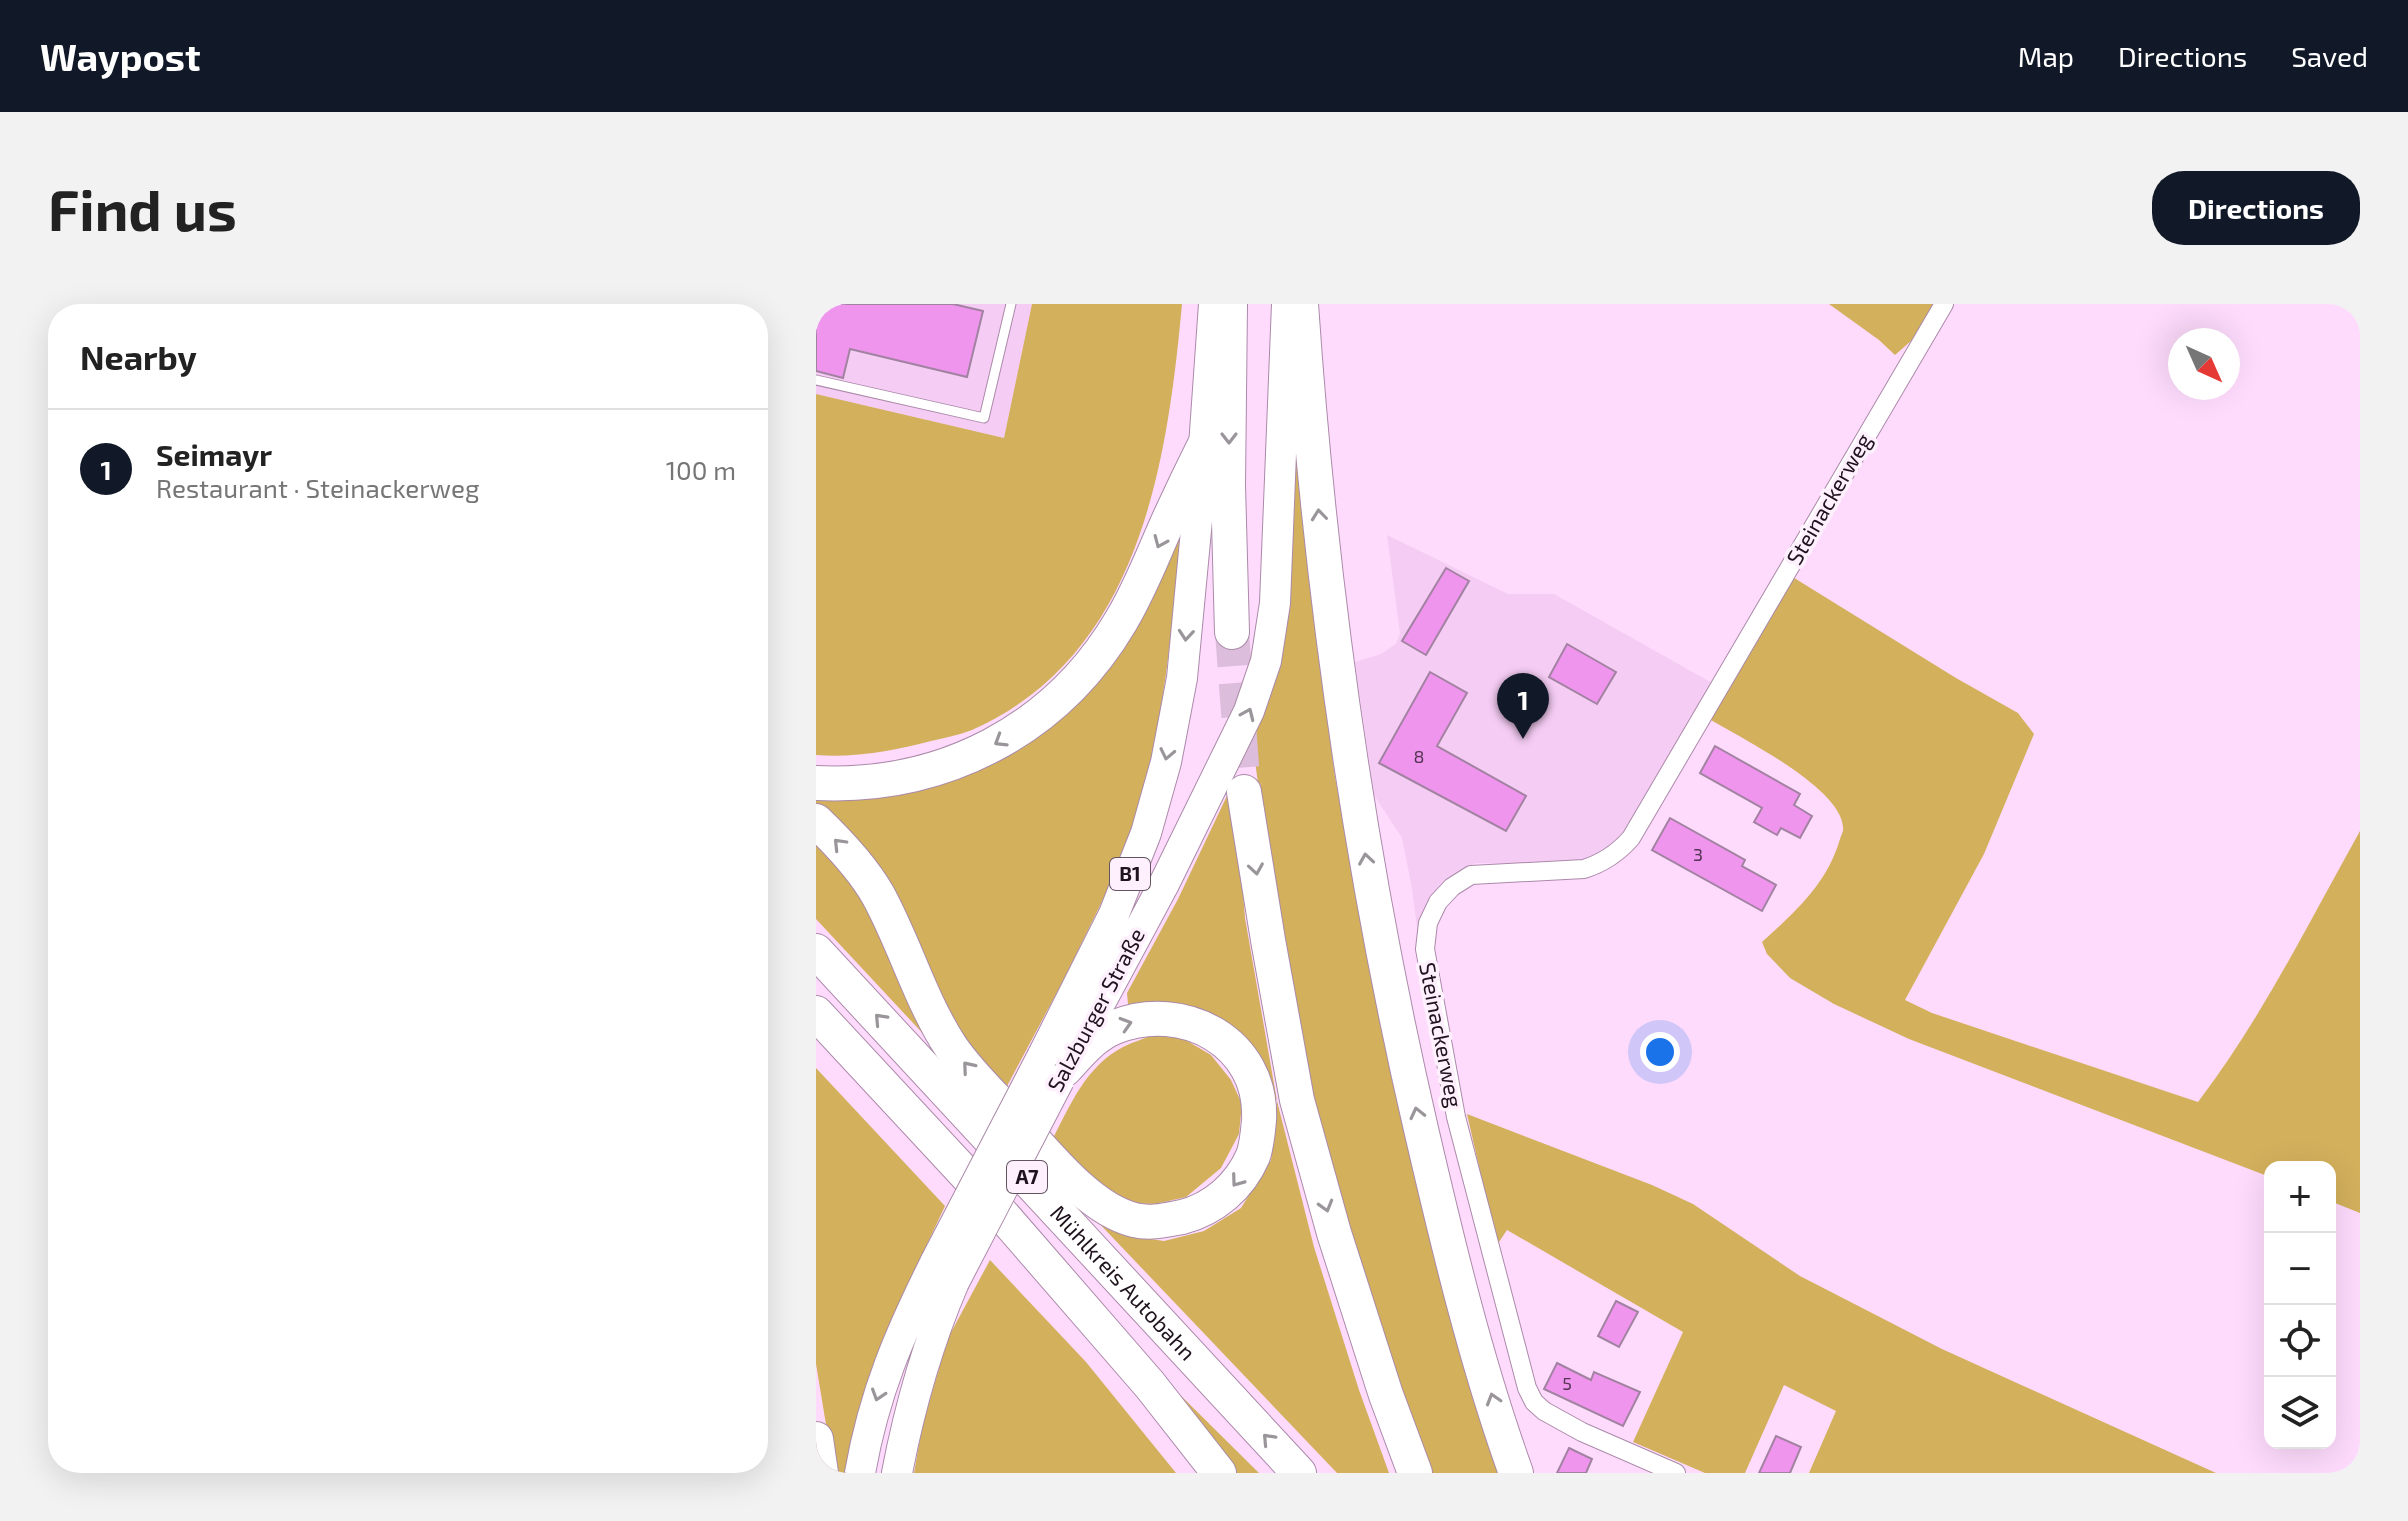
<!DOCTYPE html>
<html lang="en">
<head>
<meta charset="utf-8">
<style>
  :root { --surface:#fff; --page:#f2f2f2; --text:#222; --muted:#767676; --line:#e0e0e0; --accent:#111827 }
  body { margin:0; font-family:"Exo 2",sans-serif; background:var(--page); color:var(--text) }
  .controls { position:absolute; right:24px; bottom:24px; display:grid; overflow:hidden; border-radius:16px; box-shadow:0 8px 32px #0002 }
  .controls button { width:72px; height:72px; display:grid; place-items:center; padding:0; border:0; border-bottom:2px solid var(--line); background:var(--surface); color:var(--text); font:40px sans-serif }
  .compass { position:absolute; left:1352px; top:24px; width:72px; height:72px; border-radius:50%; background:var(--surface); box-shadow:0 8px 32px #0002; rotate:135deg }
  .you { position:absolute; left:844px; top:748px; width:28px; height:28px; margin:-20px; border:6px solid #fff; border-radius:50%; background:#1a73e8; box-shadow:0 0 0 12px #1a73e833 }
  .badge { display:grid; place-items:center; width:52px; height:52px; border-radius:50%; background:var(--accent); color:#fff; font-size:26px; font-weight:700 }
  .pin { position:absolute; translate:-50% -66px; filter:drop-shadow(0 2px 4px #0008) }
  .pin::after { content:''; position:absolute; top:42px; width:28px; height:24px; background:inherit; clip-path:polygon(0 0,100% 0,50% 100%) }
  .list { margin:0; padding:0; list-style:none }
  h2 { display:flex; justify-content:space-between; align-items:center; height:104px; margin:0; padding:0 32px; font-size:34px }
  h2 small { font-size:26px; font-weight:400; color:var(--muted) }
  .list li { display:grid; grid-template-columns:52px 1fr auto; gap:24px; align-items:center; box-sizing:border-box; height:120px; padding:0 32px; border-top:2px solid var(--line) }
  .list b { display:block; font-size:30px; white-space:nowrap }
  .list p { margin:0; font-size:26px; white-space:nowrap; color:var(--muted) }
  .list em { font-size:26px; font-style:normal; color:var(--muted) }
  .icon { flex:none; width:44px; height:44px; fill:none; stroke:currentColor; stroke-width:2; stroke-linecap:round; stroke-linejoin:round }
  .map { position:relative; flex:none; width:1544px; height:1169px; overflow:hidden; border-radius:32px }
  header { display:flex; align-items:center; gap:48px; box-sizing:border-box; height:112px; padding:0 40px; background:var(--accent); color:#fff }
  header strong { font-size:38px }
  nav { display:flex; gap:44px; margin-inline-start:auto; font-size:28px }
  .intro { display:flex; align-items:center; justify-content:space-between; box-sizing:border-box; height:192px; padding:0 48px }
  h1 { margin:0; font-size:56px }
  .button { padding:20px 36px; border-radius:32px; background:var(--accent); color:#fff; font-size:28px; font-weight:700 }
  main { display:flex; gap:48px; padding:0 48px }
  aside { flex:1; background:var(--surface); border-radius:32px; box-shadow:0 8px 32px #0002 }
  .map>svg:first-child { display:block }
  .built { fill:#f5ccf4 }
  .green { fill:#d3b05c }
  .building { fill:#ef95ee; stroke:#a282a1; stroke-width:2 }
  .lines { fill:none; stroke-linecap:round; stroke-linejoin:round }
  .highway-tunnel { stroke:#ddbddc; stroke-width:34; stroke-dasharray:34 17; stroke-linecap:butt }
  .lane-casing { stroke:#ab8aa9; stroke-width:11 }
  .street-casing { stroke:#ab8aa9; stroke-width:20 }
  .primary-casing { stroke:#ab8aa9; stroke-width:32 }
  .highway-casing { stroke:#ab8aa9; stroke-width:36 }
  .lane { stroke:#fff; stroke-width:9 }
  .street { stroke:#fff; stroke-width:18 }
  .primary { stroke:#fff; stroke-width:30 }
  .highway { stroke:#fff; stroke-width:34 }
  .primary-bridge-casing { stroke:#ab8aa9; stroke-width:32; stroke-linecap:butt }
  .primary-bridge { stroke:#fff; stroke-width:30 }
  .oneway { stroke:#9a959a }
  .labels { text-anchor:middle; stroke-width:7; stroke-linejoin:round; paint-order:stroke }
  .number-label { font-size:18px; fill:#533452 }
  .shield { fill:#fff0fe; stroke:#625561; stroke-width:2 }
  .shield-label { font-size:20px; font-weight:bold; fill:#1f131e }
  .street-label { font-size:22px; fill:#1f131e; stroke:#fff0fe }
</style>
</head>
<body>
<header>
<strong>Waypost</strong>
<nav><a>Map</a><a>Directions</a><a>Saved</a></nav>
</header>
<div class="intro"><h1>Find us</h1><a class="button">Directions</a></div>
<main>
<aside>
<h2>Nearby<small></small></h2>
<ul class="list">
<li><span class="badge">1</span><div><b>Seimayr</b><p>Restaurant · Steinackerweg</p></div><em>100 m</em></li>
</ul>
</aside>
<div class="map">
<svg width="1544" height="1169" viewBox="0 0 1544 1169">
  <rect width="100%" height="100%" fill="#fedbfd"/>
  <path class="built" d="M0,0H216L188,134L0,90Z
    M571,231L692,290H738L896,379L813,523L795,542L777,554L757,561L660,559L642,567L625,580L610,599L602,632L596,584L586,534L558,491L539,358L565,350L580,340L584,329Z"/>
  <path class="green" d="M216,0H366C351,162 323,352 156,426C143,431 128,434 115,437C78,447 38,454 0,451V90L188,134Z
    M1013,0H1118L1095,37L1079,51L1063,36Z
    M477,99L496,301L519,473L572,750L685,1169H614L552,997L503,825L465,652L437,442L460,351Z
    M373,186L350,370L334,473L296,577L248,675L189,786L169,767L0,506V491L203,441Z
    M975,272L1140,374L1202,409L1218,430L1168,550L1089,696L1116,709L1382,798C1446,714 1493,618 1544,527V909L1514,897V863H1454V873L1093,735L1018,700L974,674L951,650L946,638C979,608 1011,580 1024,535C1025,531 1028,527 1027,523C1025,484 927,435 895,416Z
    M418,477L429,614L461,797L498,943L543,1086L573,1169H521L278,914L322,933L348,937L388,927L425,904L455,856L461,797L437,749L407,720L381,704L346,698L312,700L311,689L362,595Z
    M0,536L49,597L126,750L0,615Z
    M337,731L368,735L395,751L415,776L426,800L423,830L405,864L370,893L339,900L309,899L276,880L235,838C254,802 269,763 307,743C317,738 327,735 337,731Z
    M0,764L129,902L69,1030L41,1117L30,1169H18L0,1060Z
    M651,810L836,881L877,900L984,972L1126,1045L1400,1169H993L1020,1107L968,1081L929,1169H889L817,1138L867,1028L691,926L681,941Z
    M174,956L270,1058L360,1169H98L106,1123L132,1034Z
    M344,1071L443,1169H420Z"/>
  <path class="building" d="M0,0H137L167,7L151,73L34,45L27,74L0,67Z
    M630,264L653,277L610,351L586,337Z
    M751,340L800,368L781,400L733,373Z
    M614,368L651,389L621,442L710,492L690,527L563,459Z
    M899,442L984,490L978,501L996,512L984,534L965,524L961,531L938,518L946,504L884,469Z
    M854,514L929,556L926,562L960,581L946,607L836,546Z
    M800,997L822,1008L803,1043L782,1032Z
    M741,1059L775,1076L778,1068L824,1088L807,1122L728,1085Z
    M960,1132L985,1143L974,1169H943Z
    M753,1144L776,1155L770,1169H741Z"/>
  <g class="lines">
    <path class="highway-tunnel" d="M416,328L428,488"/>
    <g class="lane-casing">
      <path id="lane" d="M0,76L168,114L195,0"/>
    </g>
    <g class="street-casing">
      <path id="street" d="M860,1169L766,1128L728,1107L718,1098L711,1084L640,813L609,645L612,619L622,598L636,583L655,571L768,565C787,559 801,550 815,534L1128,0"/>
    </g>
    <g class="primary-casing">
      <path id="primary" d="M226,753L298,610L330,529L350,458L366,374L388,142L398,0
        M254,755L348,580L433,407L450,357L459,299L471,0
        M44,1169C58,1089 84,1029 120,957
        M81,1169C94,1101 111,1041 138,978"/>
    </g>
    <g class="highway-casing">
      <g id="highway">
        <path d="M414,0L412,181L416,328"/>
        <path d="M485,0C504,278 542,554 605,825C632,941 660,1058 700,1169"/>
        <path d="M0,479C126,485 240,427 305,317C325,284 338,248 354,213C365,189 376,166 388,142"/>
        <path d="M428,488L452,636L481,796L518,929L570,1091L599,1169"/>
        <path d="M0,517C23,539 46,563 62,591C89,640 104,696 135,743C152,768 175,790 195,811C228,846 271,904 318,916C335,920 350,916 366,913C398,905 424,882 437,852C441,841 442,828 443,816C447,738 367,696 299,723C278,731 264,749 249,765"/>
        <path id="s1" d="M0,647L483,1169"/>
        <path d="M0,709L170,892L334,1081L403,1169"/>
        <path d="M0,1135L5,1169"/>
      </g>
    </g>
    <use href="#lane" class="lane"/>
    <use href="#street" class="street"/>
    <use href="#primary" class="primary"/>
    <use href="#highway" class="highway"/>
    <g class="primary-bridge-casing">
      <path id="primary-bridge" d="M120,957L226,753
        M138,978L243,776"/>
    </g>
    <use href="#primary-bridge" class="primary-bridge"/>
  </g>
  <defs><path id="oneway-chevron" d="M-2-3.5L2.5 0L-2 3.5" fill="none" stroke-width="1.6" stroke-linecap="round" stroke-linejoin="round" transform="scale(2)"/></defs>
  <g class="oneway">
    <use href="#oneway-chevron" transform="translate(413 134) rotate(90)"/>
    <use href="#oneway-chevron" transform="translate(503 211) rotate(-96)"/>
    <use href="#oneway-chevron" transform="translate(344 238) rotate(113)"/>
    <use href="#oneway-chevron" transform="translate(370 331) rotate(95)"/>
    <use href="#oneway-chevron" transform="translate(432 410) rotate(-66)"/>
    <use href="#oneway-chevron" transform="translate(184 437) rotate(148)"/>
    <use href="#oneway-chevron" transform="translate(351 450) rotate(102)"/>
    <use href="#oneway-chevron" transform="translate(23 540) rotate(-134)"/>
    <use href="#oneway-chevron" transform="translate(550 555) rotate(-99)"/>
    <use href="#oneway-chevron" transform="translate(440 565) rotate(81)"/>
    <use href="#oneway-chevron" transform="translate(64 715) rotate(-133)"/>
    <use href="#oneway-chevron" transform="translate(310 720) rotate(-17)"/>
    <use href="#oneway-chevron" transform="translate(152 763) rotate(-130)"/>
    <use href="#oneway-chevron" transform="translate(601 809) rotate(-103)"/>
    <use href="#oneway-chevron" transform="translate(421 877) rotate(126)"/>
    <use href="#oneway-chevron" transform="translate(510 902) rotate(74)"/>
    <use href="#oneway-chevron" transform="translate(62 1091) rotate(108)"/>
    <use href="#oneway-chevron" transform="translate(677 1095) rotate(-107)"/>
    <use href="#oneway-chevron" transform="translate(452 1135) rotate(-133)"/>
  </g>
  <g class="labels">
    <g class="number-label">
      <text x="603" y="459">8</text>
      <text x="882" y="557">3</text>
      <text x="751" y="1086">5</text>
    </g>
    <g class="shield">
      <rect x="294" y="554" width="40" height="32" rx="6"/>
      <rect x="191" y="857" width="40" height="32" rx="6"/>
    </g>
    <g class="shield-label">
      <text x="314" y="577">B1</text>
      <text x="211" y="880">A7</text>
    </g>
    <g class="street-label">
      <text transform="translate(1013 195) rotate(-60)" y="8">Steinackerweg</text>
      <text transform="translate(280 706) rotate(-62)" y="8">Salzburger Straße</text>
      <text transform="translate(625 731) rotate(79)" y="8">Steinackerweg</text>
      <text dy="8" stroke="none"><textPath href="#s1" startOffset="452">Mühlkreis Autobahn</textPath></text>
    </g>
  </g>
</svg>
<div class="controls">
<button>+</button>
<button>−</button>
<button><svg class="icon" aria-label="locate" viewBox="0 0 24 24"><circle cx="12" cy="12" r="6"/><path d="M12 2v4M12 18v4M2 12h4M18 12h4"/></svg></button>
<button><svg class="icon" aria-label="layers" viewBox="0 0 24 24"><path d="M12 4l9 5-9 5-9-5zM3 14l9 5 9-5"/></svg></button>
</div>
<svg class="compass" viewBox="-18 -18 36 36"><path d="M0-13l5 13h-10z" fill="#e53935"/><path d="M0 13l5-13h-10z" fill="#767676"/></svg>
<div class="you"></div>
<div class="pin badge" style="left:707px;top:435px">1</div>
</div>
</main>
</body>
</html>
